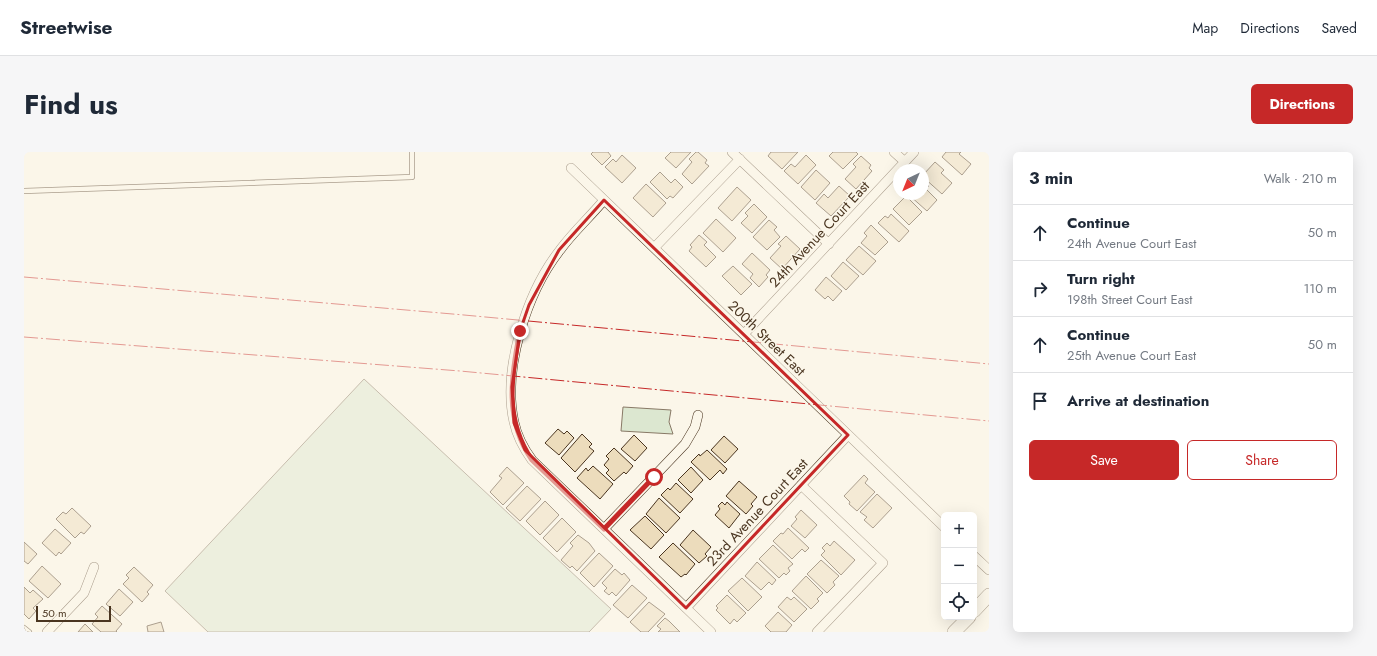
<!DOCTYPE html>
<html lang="en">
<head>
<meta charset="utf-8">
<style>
  :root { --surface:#fff; --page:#f6f6f7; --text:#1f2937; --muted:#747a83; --line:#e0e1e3; --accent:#c62828 }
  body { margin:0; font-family:Jost,sans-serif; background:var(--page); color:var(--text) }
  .controls { position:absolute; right:12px; bottom:12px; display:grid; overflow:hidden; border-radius:6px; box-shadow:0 4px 16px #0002 }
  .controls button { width:36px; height:36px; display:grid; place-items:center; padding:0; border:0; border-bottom:1px solid var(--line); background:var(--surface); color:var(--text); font:20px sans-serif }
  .compass { position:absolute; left:869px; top:12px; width:36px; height:36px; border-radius:50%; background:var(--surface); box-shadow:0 4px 16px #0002; rotate:223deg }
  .scale { position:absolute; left:12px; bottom:10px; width:75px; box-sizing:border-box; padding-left:4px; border:2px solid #4a3520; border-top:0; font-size:11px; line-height:14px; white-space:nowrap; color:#4a3520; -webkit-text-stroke:3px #fbf6e9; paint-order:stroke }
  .stop { position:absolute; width:12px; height:12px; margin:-9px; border:3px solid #c62828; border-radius:50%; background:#fff }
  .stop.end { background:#c62828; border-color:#fff; box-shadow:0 1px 4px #0008 }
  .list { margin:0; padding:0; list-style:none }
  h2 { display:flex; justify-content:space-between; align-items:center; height:52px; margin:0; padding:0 16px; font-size:17px }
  h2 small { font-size:13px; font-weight:400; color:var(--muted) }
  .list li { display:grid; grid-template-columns:26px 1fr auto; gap:12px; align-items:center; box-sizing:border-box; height:56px; padding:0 16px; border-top:1px solid var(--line) }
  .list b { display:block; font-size:15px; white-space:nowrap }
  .list p { margin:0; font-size:13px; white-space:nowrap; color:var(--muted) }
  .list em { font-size:13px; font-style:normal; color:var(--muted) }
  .actions { display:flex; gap:8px; padding:12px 16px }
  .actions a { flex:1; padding:9px 0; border:1px solid var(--accent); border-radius:6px; text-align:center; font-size:14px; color:var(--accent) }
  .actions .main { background:var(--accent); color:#fff }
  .icon { flex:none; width:22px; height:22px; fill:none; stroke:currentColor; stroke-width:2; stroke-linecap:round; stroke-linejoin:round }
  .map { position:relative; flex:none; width:965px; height:480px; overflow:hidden; border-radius:6px }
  header { display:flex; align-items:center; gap:24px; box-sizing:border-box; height:56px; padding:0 20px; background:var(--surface); border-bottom:1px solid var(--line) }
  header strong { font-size:19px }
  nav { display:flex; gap:22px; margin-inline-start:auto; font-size:14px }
  .intro { display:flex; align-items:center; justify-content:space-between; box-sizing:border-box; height:96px; padding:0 24px }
  h1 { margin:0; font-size:28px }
  .button { padding:10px 18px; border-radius:6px; background:var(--accent); color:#fff; font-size:14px; font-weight:700 }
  main { display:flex; gap:24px; padding:0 24px }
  aside { flex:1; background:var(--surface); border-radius:6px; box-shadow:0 4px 16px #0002 }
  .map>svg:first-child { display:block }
  .green { fill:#dce7d0; stroke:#887966 }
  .building { fill:#ecdcbc; stroke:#4a3520 }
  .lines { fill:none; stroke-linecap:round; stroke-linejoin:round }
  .lane-casing { stroke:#4a3520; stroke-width:6 }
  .street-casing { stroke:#4a3520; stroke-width:10 }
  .secondary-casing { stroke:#4a3520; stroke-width:14 }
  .lane { stroke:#fbf6e9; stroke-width:4.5 }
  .street { stroke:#fbf6e9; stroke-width:9 }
  .secondary { stroke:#fbf6e9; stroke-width:13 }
  .power { stroke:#c62828; stroke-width:1; stroke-dasharray:14 3 2 3; stroke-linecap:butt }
  .route { stroke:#c62828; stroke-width:5 }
  .marked { fill:none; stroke:#c62828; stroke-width:3; stroke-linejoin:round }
  .labels { text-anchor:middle; stroke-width:3; stroke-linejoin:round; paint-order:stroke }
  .street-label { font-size:14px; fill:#4a3520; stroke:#fbf6e9 }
</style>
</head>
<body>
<header>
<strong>Streetwise</strong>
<nav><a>Map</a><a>Directions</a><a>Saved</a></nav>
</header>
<div class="intro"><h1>Find us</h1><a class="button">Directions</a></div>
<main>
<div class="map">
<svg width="965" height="480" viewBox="0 0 965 480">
  <rect width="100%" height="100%" fill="#fbf6e9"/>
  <path class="green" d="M340,227L587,457L565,480H184L141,439Z
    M599,255L647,258L645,270L649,282L597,279Z"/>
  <path class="building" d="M569,0H584L587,4L578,13L567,2Z
    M647,0H667L652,16L641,6Z
    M672,0H674L683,8L681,11L685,14L668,32L658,22L668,10L665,7Z
    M747,0H774L758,17L744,4Z
    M809,0H832L834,2L819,17L805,4Z
    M922,0H937L935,2L947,12L938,23L918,5Z
    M598,3L612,16L598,31L581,15L589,7L592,10Z
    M782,3L792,13L774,32L760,19L767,12L771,15Z
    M837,4L847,13L845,16L848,19L832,37L821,27L832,15L829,12Z
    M911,10L920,18L917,21L928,31L918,42L899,25V23Z
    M792,18L806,31L791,48L777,35Z
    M636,20L647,31L651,27L659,35L649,46L646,44L643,47L626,30Z
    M899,29L905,34L902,37L913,48L903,59L885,43L899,42Z
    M622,32L642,51L629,65L609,46Z
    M815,34L826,44L807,64L792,51L800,42L804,46Z
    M713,35L727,48L708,69L694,56Z
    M882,44L898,60L885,73L869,57Z
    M730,52L743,65L728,81L717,71L724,64L721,61Z
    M867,62L885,79L875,90L854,71L861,64L864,66Z
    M692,67L712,86L699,100L679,81Z
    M745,68L753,75L750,78L756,85L743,98L729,85Z
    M847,73L864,90L851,103L837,91L843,84L840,81Z
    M675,83L683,90L680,93L692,105L682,115L665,99L668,95L666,93Z
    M762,84L776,97L758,117L746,106L757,94L754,92Z
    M835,94L852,109L839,123L822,108Z
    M728,101L746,118L742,123L744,125L735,135L726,126L729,122L718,112Z
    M819,110L835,124L822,138L807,124Z
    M709,114L728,132L717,143L698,124Z
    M802,125L818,139L809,149L804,144L801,147L791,138Z
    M534,277L540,282L543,279L550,286L535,303L521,291Z
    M558,282L568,292L565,295L570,299L551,320L537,306Z
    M610,283L623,296L611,309L597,297Z
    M700,284L714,297L701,311L687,298Z
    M590,296L609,314L602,322L600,320L590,329L582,321L585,318L580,313L585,307L582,304Z
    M683,298L703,317L699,322L696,318L686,328L667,310L675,302L676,304Z
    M569,314L589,332L576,347L553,326L562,316L564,319Z
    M483,315L500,331L479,353L466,340L478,326L475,324Z
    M667,315L679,328L667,341L654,328Z
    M840,323L844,327L841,331L851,340L833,359L825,352L826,350L820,344Z
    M715,329L733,345L727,352L729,354L722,362L702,344Z
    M652,331L669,347L656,361L637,343L644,336L646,338Z
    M503,334L517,347L496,369L482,356Z
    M853,342L868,356L849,376L840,368L843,365L836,360Z
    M635,346L656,366L642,381L622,362Z
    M521,349L535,363L516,383L502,369Z
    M698,350L701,353L703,350L716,362L705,376L691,363L696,357L694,354Z
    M48,356L67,374L60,382L57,380L51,386L32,367L39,360L42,362Z
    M777,358L793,373L781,386L767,374L773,367L771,365Z
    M621,364L640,383L627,397L606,378Z
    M538,366L552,380L533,400L519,386Z
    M764,376L785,396L781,400L778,397L768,407L749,389L757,381L759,382Z
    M31,377L47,391L37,402L35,400L32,404L18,391Z
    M669,378L687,395L681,402L683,404L675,411L656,393Z
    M554,383L565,391L571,399L553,419L548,414L546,416L537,408L549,394L546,391Z
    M810,389L831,408L817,423L797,403L801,399L798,396L803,391L806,394Z
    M0,390L13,402L4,412L0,409Z
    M649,391L671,412L662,423L661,422L657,425L635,405Z
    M749,393L769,412L764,416L766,419L762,423L760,421L755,426L735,407Z
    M575,401L589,414L570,435L556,421Z
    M797,408L815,424L809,430L811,433L803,441L783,422Z
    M733,410L752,428L748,433L745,430L737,438L721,424Z
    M18,414L37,432L24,446L5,429Z
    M110,415L129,433L123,440L125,442L118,450L99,432L105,426L102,423Z
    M591,417L598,423L600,421L606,428L592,444L588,440L585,443L580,439L583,436L578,431Z
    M782,424L799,441L793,447L795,449L787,457L768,439Z
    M718,426L738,445L724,459L704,439Z
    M608,433L623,446L604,466L589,453Z
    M0,435L6,441L9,438L19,447L9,456L12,459L5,467L0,462Z
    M95,437L109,450L96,464L82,452Z
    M703,443L722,461L713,470L710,467L706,472L692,458L694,456L692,454Z
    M763,445L767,448L770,445L783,457L770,470L754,455Z
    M625,450L641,462L624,480H617L606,470Z
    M78,454L98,472L92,479L93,480H77L68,472L74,465L71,462Z
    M754,460L768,473L762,480H747L741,474Z
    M641,466L645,469L656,480H634L637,477L633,474Z
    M137,470L140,480H124L123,474Z
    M61,472L69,480H54Z"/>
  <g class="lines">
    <g class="lane-casing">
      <path id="lane" d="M0,39L388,25V0
        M0,476L5,480"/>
    </g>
    <g class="street-casing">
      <path id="street" d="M708,0L805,92
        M870,0L881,10
        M547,16L920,375
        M580,48C566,65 549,80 536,98C503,140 478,217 490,270C493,284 500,297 508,308L687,480
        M630,96L716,7
        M720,182L890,0
        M777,333L859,411L793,480
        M580,377L661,292L671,275L674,263
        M950,404L965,418
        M662,456L824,283
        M23,480L60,441L70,415"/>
    </g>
    <g class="secondary-casing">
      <path id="secondary" d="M950,459L965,443
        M930,480L945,465"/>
    </g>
    <use href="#lane" class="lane"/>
    <use href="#street" class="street"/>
    <use href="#secondary" class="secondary"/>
    <path class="power" d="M0,125L440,163L965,212
      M0,185L436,219L965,269"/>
  </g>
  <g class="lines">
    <path class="route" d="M496,179C487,224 480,268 508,308L580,377L630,325"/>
  </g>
  <path d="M0 0H965V480H0ZM580,48L824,283L662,456L501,298L490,271L488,235L496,179L505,153L535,98Z" fill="#fbf6e9" fill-opacity=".55" fill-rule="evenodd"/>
  <path class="marked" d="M580,48L824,283L662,456L501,298L490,271L488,235L496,179L505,153L535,98Z"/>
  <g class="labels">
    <g class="street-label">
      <text transform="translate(795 82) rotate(-47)" y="5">24th Avenue Court East</text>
      <text transform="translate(743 186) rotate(44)" y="5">200th Street East</text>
      <text transform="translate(733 360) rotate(-47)" y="5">23rd Avenue Court East</text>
    </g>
  </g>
</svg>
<div class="controls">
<button>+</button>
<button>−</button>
<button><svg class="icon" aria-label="locate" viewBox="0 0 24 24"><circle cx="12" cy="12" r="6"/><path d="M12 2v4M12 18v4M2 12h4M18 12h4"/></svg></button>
</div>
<svg class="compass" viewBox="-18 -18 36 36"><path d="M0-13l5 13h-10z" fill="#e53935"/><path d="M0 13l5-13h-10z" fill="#747a83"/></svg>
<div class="scale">50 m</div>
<div class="stop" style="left:630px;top:325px"></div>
<div class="stop end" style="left:496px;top:179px"></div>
</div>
<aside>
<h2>3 min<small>Walk · 210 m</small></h2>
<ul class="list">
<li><svg class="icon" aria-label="ahead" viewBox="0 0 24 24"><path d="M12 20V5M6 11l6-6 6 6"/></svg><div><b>Continue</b><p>24th Avenue Court East</p></div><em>50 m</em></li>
<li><svg class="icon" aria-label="right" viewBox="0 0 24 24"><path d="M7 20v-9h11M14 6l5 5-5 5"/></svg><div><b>Turn right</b><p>198th Street Court East</p></div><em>110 m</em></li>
<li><svg class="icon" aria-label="ahead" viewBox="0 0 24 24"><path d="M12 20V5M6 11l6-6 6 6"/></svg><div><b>Continue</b><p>25th Avenue Court East</p></div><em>50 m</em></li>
<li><svg class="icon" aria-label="arrive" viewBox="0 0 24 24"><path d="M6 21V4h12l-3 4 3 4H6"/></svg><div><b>Arrive at destination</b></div></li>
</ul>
<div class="actions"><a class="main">Save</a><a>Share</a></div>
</aside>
</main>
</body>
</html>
